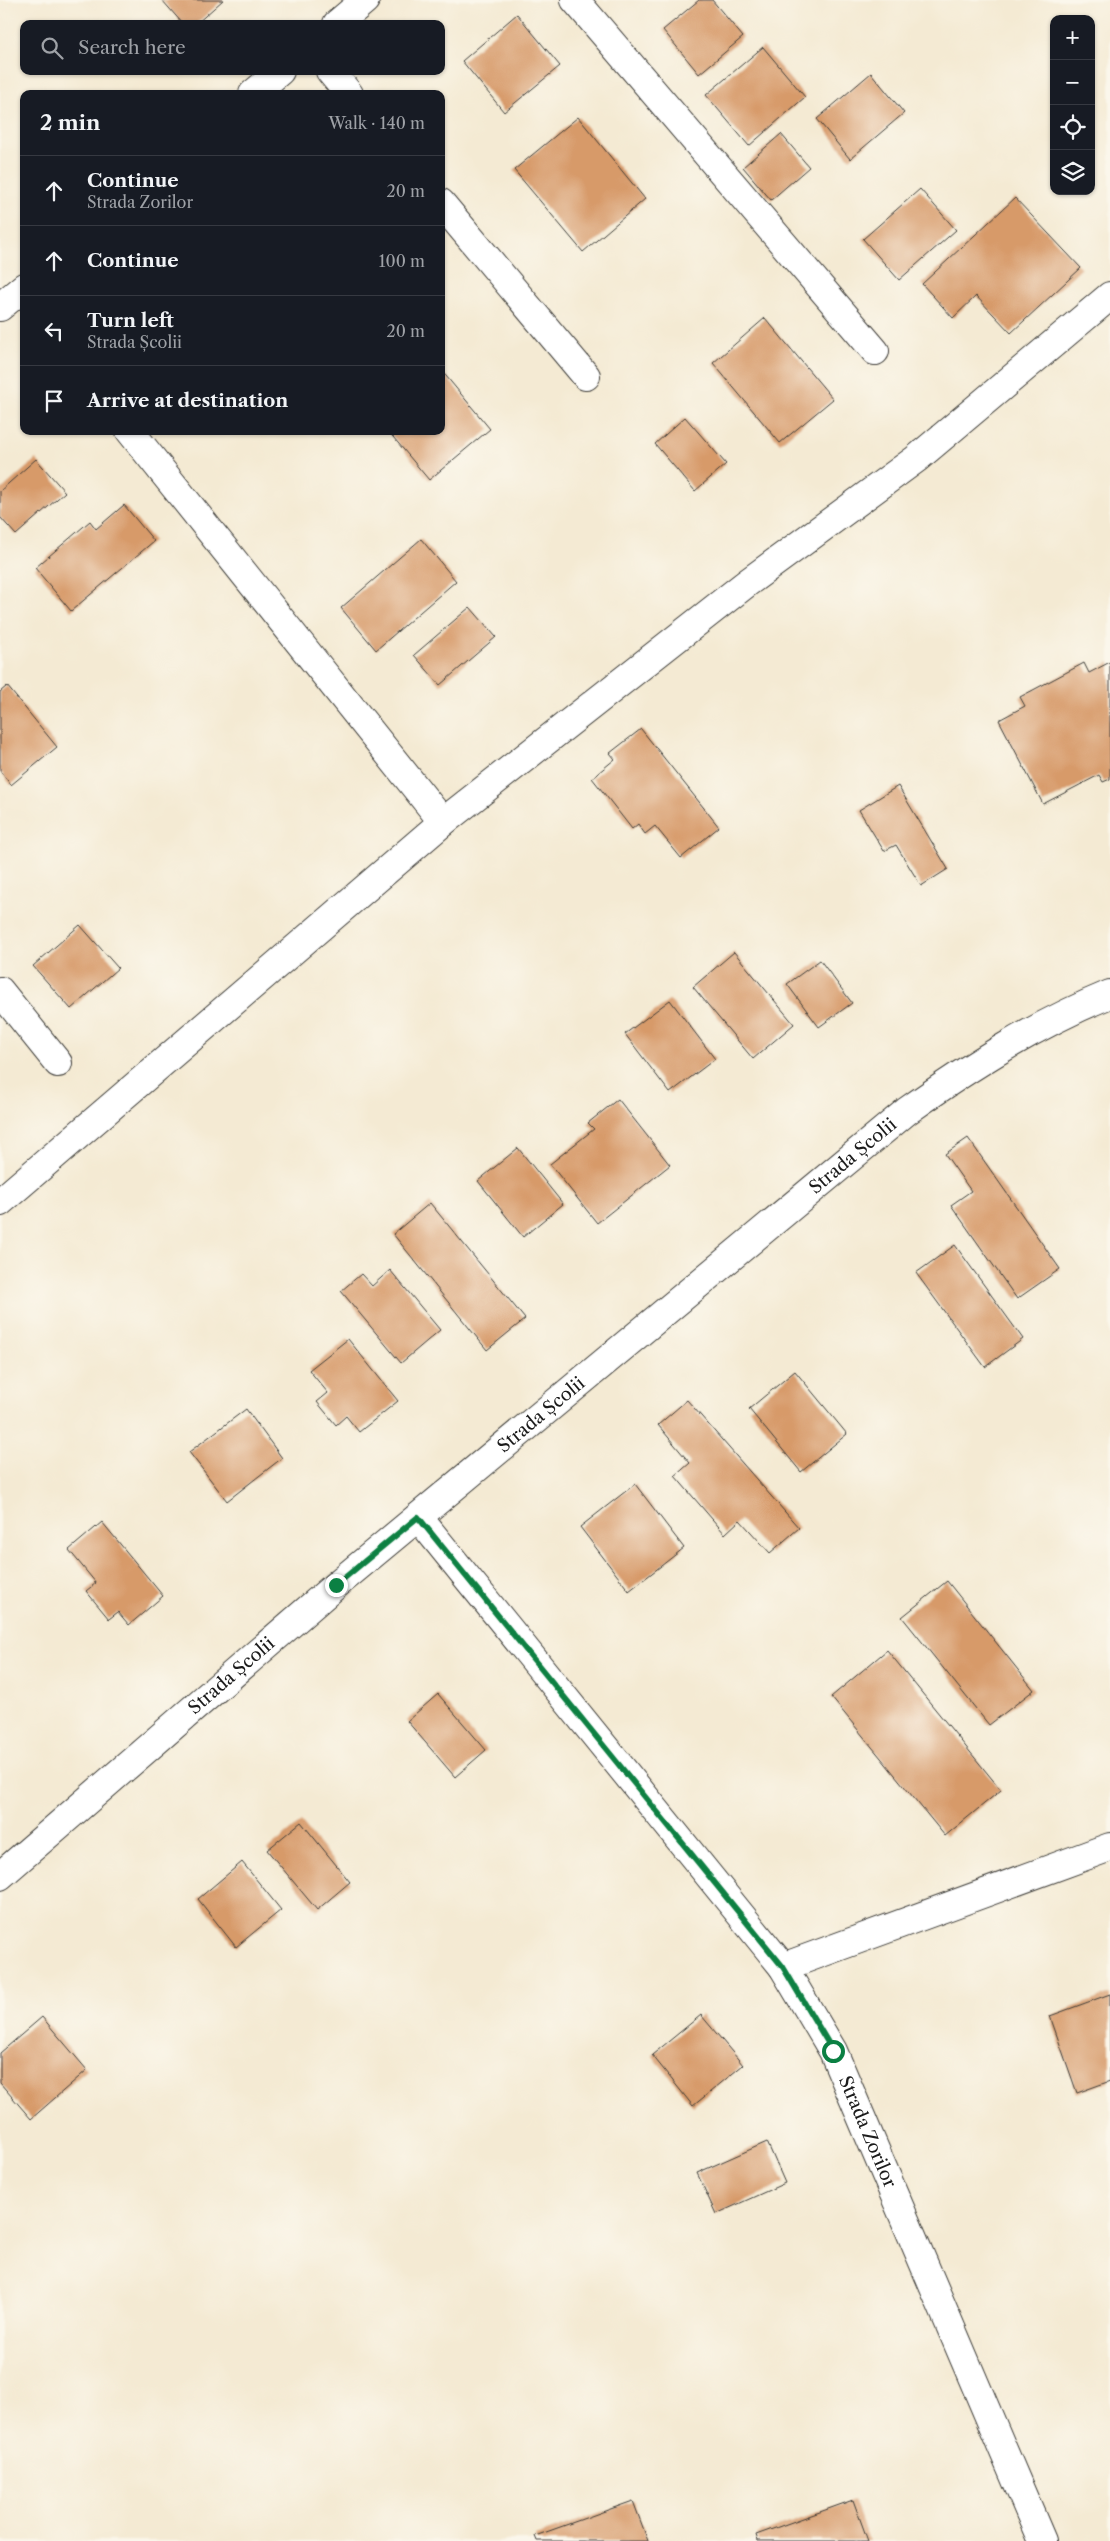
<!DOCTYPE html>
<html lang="en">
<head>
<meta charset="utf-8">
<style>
  :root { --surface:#171b24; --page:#242831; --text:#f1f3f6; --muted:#9ea1a6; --line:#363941 }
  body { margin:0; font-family:"Libre Caslon Text",serif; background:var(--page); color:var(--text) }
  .controls { position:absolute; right:15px; top:15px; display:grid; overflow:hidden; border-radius:10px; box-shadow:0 1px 4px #0004 }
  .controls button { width:45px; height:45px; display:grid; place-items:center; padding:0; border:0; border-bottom:1px solid var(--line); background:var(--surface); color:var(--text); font:25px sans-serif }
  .stop { position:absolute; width:15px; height:15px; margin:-11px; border:4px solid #0b8043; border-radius:50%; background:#fff }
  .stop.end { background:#0b8043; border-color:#fff; box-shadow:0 1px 5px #0008 }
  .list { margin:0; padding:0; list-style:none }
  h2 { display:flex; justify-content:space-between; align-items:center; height:65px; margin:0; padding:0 20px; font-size:21px }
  h2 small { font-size:16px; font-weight:400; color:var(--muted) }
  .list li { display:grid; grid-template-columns:32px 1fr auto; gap:15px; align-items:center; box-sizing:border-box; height:70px; padding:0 20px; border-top:1px solid var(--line) }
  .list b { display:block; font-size:19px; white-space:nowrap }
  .list p { margin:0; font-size:16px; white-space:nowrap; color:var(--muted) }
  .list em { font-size:16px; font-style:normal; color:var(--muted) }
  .icon { flex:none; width:28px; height:28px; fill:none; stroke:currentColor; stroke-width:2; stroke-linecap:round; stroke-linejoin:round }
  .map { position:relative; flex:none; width:1110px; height:2541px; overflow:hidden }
  .search { position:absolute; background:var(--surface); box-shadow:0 1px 4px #0004; left:20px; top:20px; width:425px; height:55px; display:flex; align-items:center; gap:12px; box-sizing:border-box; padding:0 18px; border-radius:10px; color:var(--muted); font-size:19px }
  .panel { position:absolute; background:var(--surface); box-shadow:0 1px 4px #0004; left:20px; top:90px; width:425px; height:345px; border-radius:10px }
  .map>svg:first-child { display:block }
  .building { fill:#d79a69 }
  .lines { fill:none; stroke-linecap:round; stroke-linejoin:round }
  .minor-casing { stroke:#3c3b37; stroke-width:30 }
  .minor { stroke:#fff; stroke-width:28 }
  .route { stroke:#0b8043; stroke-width:6 }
  .labels { text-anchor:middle; stroke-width:5; stroke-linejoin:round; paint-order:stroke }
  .street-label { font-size:18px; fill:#1c1c1c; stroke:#fbf7ec }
</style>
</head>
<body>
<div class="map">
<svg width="1110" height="2541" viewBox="0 0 1110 2541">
  <rect width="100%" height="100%" fill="#fbf7ec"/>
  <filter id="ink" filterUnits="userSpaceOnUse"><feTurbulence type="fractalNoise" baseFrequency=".02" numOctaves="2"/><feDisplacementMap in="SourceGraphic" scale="10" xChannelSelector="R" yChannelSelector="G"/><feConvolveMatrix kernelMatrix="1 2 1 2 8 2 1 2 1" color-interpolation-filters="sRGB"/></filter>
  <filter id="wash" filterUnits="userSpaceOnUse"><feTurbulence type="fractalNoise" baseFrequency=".0096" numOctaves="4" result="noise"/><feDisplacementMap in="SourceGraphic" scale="20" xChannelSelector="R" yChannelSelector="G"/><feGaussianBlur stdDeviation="1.12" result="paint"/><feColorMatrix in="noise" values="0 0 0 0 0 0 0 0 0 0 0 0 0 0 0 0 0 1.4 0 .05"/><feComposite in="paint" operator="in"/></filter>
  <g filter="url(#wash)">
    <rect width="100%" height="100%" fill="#f4ead3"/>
    <g id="blocks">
      <path class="building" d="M162,0H223L196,24H183Z
        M699,0H712L743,37L699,74L663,30Z
        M517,14L560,66L504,112L462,61Z
        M763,47L805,97L749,146L706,95Z
        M871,73L904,113L850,159L817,119Z
        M578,117L645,199L583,252L514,170Z
        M781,134L809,167L771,200L743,167Z
        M920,189L956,230L899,280L863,239Z
        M1015,198L1081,268L1011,333L976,296L953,318L922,284Z
        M765,318L833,399L780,443L713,363Z
        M441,370L490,429L429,480L388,431H441Z
        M685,417L726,464L695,491L655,444Z
        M36,459L65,492L16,535L0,517V491Z
        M124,505L154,541L71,611L35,568L90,521L96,529Z
        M421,539L456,581L376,650L341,608Z
        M470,607L496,637L440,685L414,655Z
        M1110,662V779L1103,782L1099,775L1043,804L999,720L1025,706L1020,697L1084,663L1089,673Z
        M7,686L57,747L11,785L0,771V692Z
        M641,729L719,827L681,858L655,826L645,834L638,824L632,829L592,778L615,759L610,753Z
        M898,786L948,869L921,886L896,845L884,851L859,810Z
        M80,925L118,968L71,1009L33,966Z
        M734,952L794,1024L753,1059L693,987Z
        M820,960L852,1003L819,1027L787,984Z
        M670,1000L715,1059L670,1093L625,1034Z
        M618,1099L670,1165L597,1223L550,1164L594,1129L588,1123Z
        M968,1138L1060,1269L1017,1299L951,1205L971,1191L945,1154Z
        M518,1148L563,1204L523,1237L478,1181Z
        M430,1203L525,1319L487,1350L393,1234Z
        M955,1245L1023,1339L985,1367L916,1273Z
        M390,1270L440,1330L401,1363L341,1291L361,1274L372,1286Z
        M348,1339L398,1401L359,1432L346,1416L336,1425L317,1402L328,1393L309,1370Z
        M795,1371L847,1434L801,1472L749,1409Z
        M687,1400L799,1528L770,1553L740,1520L725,1534L675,1476L690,1463L658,1425Z
        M246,1409L282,1458L227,1501L189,1452Z
        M635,1484L684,1548L629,1591L580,1527Z
        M102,1522L163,1596L129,1625L118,1612L109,1619L86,1591L96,1583L69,1550Z
        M947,1581L1034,1690L989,1725L902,1617Z
        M887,1650L1001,1790L945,1836L831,1697Z
        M438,1694L486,1750L455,1777L407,1721Z
        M301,1822L350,1882L317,1910L267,1850Z
        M242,1862L281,1910L236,1947L198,1899Z
        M1110,1994V2081L1077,2093L1050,2016Z
        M701,2015L743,2065L693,2106L652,2055Z
        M42,2017L87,2070L31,2119L0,2083V2053Z
        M767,2142L785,2183L716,2214L697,2173Z
        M853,2500L868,2541H758L756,2535Z
        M633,2501L648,2541H537L535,2536Z"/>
    </g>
  </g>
  <g filter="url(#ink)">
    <use href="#blocks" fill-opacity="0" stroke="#3c3b37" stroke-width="1"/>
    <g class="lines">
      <g class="minor-casing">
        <g id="minor">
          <path d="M575,0L875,351"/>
          <path d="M337,24L365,0"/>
          <path d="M330,71L349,94"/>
          <path d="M253,94L280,71"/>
          <path d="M441,203L586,376"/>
          <path d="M0,307L24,287"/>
          <path d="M130,431L443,822"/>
          <path d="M0,991L58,1063"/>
          <path d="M0,1202L443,822L747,583L916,459L1110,296"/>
          <path id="s1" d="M418,1517L783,1967L833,2051L1042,2541"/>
          <path id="s2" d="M0,1876L336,1585L907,1111C972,1065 1037,1024 1110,994"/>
          <path d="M783,1967L1110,1847"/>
        </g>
      </g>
      <use href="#minor" class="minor"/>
    </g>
  </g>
  <g class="lines" filter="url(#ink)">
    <path class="route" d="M336,1585L418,1517L783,1967L833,2051"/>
  </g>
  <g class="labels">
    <g class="street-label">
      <text dy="6" stroke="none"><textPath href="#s2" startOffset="1116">Strada Școlii</textPath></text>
      <text dy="6" stroke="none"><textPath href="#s2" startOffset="711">Strada Școlii</textPath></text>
      <text dy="6" stroke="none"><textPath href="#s2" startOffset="306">Strada Școlii</textPath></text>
      <text dy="6" stroke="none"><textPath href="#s1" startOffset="765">Strada Zorilor</textPath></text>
    </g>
  </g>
</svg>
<div class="controls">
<button>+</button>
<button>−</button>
<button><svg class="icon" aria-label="locate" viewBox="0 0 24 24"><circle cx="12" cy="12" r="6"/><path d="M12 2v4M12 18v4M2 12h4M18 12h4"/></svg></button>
<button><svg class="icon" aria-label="layers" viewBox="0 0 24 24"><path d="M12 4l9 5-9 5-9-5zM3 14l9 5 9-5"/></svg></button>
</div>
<div class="stop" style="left:833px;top:2051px"></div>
<div class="stop end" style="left:336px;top:1585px"></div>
<div class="search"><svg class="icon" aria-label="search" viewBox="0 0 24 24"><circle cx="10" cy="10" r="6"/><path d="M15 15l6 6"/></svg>Search here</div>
<section class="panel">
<h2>2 min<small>Walk · 140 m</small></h2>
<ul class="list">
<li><svg class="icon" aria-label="ahead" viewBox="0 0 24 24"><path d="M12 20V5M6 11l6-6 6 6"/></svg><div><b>Continue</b><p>Strada Zorilor</p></div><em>20 m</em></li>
<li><svg class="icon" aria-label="ahead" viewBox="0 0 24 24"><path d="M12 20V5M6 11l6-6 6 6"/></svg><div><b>Continue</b></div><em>100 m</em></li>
<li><svg class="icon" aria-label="left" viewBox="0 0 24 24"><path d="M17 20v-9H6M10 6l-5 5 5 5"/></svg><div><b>Turn left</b><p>Strada Școlii</p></div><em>20 m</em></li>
<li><svg class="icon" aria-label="arrive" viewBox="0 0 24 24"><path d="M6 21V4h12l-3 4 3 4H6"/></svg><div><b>Arrive at destination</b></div></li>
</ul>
</section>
</div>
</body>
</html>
